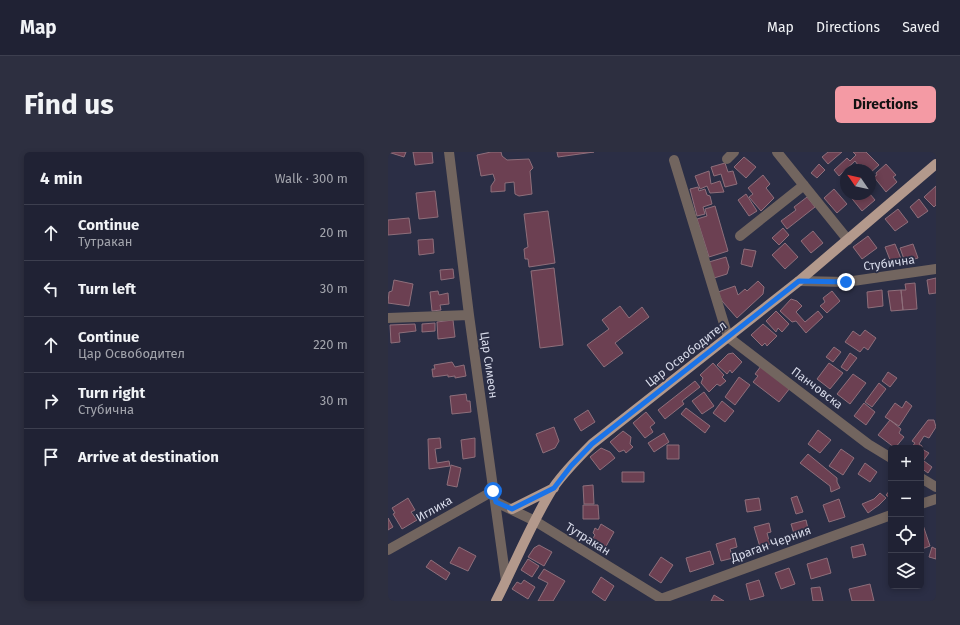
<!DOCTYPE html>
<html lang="en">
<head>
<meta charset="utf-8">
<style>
  :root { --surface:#202234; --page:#2d2f40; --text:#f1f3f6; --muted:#a2a4ac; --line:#3d3f4f; --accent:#f49aa4 }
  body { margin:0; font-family:"Fira Sans",sans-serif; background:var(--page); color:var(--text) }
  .controls { position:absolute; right:12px; bottom:12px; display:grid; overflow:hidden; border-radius:6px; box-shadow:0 2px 6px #0003 }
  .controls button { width:36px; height:36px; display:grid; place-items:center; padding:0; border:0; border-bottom:1px solid var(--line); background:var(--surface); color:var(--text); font:20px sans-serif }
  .compass { position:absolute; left:452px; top:12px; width:36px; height:36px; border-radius:50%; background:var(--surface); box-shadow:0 2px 6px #0003; rotate:304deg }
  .stop { position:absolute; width:12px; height:12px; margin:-9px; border:3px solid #1a73e8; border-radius:50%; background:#fff }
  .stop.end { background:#1a73e8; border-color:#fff; box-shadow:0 1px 4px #0008 }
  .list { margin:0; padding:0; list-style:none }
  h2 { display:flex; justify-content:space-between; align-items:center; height:52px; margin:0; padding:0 16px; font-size:17px }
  h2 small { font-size:13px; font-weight:400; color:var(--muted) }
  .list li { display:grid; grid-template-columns:26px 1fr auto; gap:12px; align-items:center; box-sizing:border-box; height:56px; padding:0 16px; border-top:1px solid var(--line) }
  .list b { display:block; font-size:15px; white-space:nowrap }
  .list p { margin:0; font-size:13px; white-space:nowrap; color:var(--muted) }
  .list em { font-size:13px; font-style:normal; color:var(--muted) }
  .icon { flex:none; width:22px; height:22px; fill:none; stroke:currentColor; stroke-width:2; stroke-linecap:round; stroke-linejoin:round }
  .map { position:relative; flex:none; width:548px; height:449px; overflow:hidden; border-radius:6px }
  header { display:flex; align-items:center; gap:24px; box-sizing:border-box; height:56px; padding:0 20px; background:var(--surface); border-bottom:1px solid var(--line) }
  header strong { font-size:19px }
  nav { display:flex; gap:22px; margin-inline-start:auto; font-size:14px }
  .intro { display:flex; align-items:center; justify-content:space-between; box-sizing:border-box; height:96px; padding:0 24px }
  h1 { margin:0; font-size:28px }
  .button { padding:10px 18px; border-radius:6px; background:var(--accent); color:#111; font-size:14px; font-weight:700 }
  main { display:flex; gap:24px; padding:0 24px }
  aside { flex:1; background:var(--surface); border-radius:6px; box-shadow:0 2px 6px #0003 }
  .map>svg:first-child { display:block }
  .building { fill:#6c4052; stroke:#8e6f7b }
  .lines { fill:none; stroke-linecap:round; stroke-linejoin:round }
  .minor { stroke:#72655f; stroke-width:10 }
  .major { stroke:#b3998c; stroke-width:10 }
  .route { stroke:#1a73e8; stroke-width:5 }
  .labels { text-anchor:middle; stroke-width:3.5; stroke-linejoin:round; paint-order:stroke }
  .street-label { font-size:12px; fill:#d7dae9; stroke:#2b2e45 }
</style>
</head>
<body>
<header>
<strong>Map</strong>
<nav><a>Map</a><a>Directions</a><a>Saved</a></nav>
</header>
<div class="intro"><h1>Find us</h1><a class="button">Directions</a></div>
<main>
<aside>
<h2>4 min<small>Walk · 300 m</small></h2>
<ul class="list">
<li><svg class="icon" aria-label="ahead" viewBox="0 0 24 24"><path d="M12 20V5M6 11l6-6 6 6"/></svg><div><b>Continue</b><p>Тутракан</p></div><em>20 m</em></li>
<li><svg class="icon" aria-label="left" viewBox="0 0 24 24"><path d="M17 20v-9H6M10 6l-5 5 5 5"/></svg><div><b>Turn left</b></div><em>30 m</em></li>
<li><svg class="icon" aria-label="ahead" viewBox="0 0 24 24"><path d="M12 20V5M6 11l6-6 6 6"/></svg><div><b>Continue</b><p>Цар Освободител</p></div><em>220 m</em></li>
<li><svg class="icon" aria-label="right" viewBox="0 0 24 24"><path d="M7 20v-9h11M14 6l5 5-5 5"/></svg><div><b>Turn right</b><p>Стубична</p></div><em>30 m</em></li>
<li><svg class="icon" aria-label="arrive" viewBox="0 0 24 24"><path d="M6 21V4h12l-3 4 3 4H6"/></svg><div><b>Arrive at destination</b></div></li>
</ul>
</aside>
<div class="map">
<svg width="548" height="449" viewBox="0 0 548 449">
  <rect width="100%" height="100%" fill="#2b2e45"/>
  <path class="building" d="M0,0H18L16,5Z
    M25,0H44L45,11L27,13Z
    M103,0H113L114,4L119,8L141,7L145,16L142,19L144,42L131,44L127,42L126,30L117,31V39L103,40V34L107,28L105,22L93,24L89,3Z
    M169,0H206L170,5Z
    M440,0H454L440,12L434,5Z
    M465,0H478L491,13L482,21V18L475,13H470L467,9L451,24L446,18L459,6L462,9L468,3Z
    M356,5L368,15L358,26L346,15Z
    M337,11L340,20L345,19L349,32L337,35L333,22L326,24L323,15Z
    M431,12L437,18L429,26L423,21Z
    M498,12L508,23L505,25L509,30L498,40L486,25L489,23L488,21Z
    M321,19L323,32L332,29L336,40L322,41L319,34L312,37L307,24Z
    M375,23L382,32L378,36L386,46L373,59L361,45L365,42L360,36Z
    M548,34V53L546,55L536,45Z
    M310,35L311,39L317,37L319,43L322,44L324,52L315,55L317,62L309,64L302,37Z
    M446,37L459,52L449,61L436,46Z
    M47,39L50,65L31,67L28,41Z
    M358,42L369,59L361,64L350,48Z
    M462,42H482L487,48L474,59L461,43Z
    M419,45L427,55L399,77L393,69L408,58L406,55Z
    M531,47L540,59L530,66L522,55Z
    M327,54L340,99L321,105L309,67L319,64L317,57Z
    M510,57L520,70L507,79L497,67Z
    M160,59L167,111L141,115L140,107H137L136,97L140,95L136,62Z
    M21,66L23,81L0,83V68Z
    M395,76L401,83L391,93L384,86Z
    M425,79L435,91L423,101L413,89Z
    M480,84L489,96L474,107L465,95Z
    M45,87L46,101L31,103L30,88Z
    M397,91L410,105L397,117L384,103Z
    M507,92L514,109L504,113L497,95Z
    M525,92L530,106L517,110L512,96Z
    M356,97L368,99L364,115L353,112Z
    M338,105L341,115L339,122L326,126L321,110Z
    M166,116L175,193L152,196L143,119Z
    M65,117L66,126L53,128L52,118Z
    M548,126V141L541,142L539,128Z
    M6,128L25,132L21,154L0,151L1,140L4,139Z
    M370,129L376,135L375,142L349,166L334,149L330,140L347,134L350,143L357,137L359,139Z
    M527,131L529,157L515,158L513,138H518L517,132Z
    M494,138L495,154L480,156L479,140Z
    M513,138L515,158L503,159L500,139Z
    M50,139L51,143L60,141L61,152L52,153L53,158L44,159L42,140Z
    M444,139L452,149L439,161L432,154L437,150L435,146Z
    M403,147L409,149L414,154L408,160L417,170L430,159L435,165L418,181L408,169L404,170L392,159Z
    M232,154L241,166L254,155L261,165L227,191L235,201L216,215L199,193L221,177L214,168Z
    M388,159L401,172L394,180L390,176L388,180L378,169Z
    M65,168L67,185L50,187L49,170Z
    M47,171V179L34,180V172Z
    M27,172L28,179L11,181L12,190L3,191L2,173Z
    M375,172L389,184L379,194L377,191L374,194L363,183Z
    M477,178L488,186L480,198L476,195L472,200L457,190L465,179L472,184Z
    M446,195L453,200L445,210L438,205Z
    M345,201L354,210L344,221L342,218L339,222L329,213L340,202Z
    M462,201L469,206L459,219L453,215Z
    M64,210L67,215L76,213L78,224L67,226V224L60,225V223L45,225L44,217H47L46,213Z
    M325,211L336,223L334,225L338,229L332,234L329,232L321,240L313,231L315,226L312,223Z
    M441,211L455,221L442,237L429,227Z
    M373,214L402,236L391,250L365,230L370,224L367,222Z
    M500,220L509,226L502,235L494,229Z
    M465,222L478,231L462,252L449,242Z
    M351,225L362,233L347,253L337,245Z
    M307,229L312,235L294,249L296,252L277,267L270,258Z
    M491,231L498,237L484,255L477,250Z
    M316,240L326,254L314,262L304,249Z
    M78,242L79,249H82L83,260L64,262L62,244Z
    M334,249L346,259L337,270L325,261Z
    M518,249L524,254L511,274L497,265L507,251L514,256Z
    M476,251L487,260L478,273L466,264Z
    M298,256L322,274L317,281L293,262Z
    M200,258L207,270L193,279L186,267Z
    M258,260L267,271L262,275L265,280L257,286L245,271Z
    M502,268L513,277L511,281L516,285L507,296L490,283Z
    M540,268H546L548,275L541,286L536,284L531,292L534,294V297L541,301L535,309L533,308V296H523L527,291L524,289Z
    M166,275L171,289L167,296L155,301L148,282Z
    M430,278L443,288L432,301L420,292Z
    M235,279L243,285L242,292L245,295L238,301L236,298L231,300L222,290Z
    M276,281L281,290L266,300L260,291Z
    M52,286L53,296L47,297L49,311L61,309L62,314L41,317L40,287Z
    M87,286V305L75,307L73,288Z
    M279,293H291V307H279Z
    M213,296L222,300L227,306L212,318L202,305Z
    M453,297L466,306L455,323L441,314Z
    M420,302L449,326V330L452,336L443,340L442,334L412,311Z
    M536,309L544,315L540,321L533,316Z
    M477,311L489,320L482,330L470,322Z
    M63,313L73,316L69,335L59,333Z
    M234,320H256V330H234Z
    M205,333L206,352H196L195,334Z
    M503,337V347L498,343Z
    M492,341L498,346L491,353L480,361L474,352L486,347Z
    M409,344L415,360L408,362L403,346Z
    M20,346L27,358L23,360L29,368L14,377L5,362L7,361L4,356Z
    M371,346L373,358L359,360L357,348Z
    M451,347L457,365L441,370L435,353Z
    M195,353H210L211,367H195Z
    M0,366L5,375L0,378Z
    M533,367L542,394L534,397L533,394Z
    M418,368L421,381L407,385L403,372Z
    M381,371L383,380L379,381L382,392L372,395L366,375Z
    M213,372L226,380L216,398L202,391L207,383L205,381L207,376L210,378Z
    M347,386L349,395L342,397L345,406L333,409L328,392Z
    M475,392L478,403L465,406L463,395Z
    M151,393L164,400L156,414L140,405L146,396Z
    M71,395L88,404L80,419L62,411Z
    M544,395L548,397V407L541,405Z
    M322,399L326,412L302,420L298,406Z
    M273,405L285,413L273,431L261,423Z
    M439,406L443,421L423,427L419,412Z
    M140,407L151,414L144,425L133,418Z
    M43,408L62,421L58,428L38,415Z
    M401,416L407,432L393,437L387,421Z
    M156,417L177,429L165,449H150L160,431L150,426Z
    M213,425L226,434L217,449L204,440Z
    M136,428L147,435L140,447L124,437L129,430L133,432Z
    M371,428L376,444L362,448L358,432Z
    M482,432L486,449H464L461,437Z
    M432,435L435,449H425L423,436Z
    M326,443L336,449H323Z"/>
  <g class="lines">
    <path class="minor" d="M61,0L81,163L118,429
      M389,0L460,88
      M339,7L346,0
      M286,8L340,185L480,292L503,306
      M352,84L416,33
      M411,129L458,130L548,117
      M0,166L81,163
      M533,326L548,335
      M108,350L147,369L277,449
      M533,352L548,347
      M0,398L105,339
      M273,447L503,363"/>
    <path class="major" d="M124,357L166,336
      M108,449C127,412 143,371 165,336C176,320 190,306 204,292L411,129L548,12"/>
  </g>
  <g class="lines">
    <path class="route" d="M105,339L108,350L124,357L166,336L183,314L204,292L411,129L458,130"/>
  </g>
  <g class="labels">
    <g class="street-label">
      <text transform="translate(501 111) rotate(-8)" y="4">Стубична</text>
      <text transform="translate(298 202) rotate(-38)" y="4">Цар Освободител</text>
      <text transform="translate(101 213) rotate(82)" y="4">Цар Симеон</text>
      <text transform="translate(429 236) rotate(37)" y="4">Панчовска</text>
      <text transform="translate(46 357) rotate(-30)" y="4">Иглика</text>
      <text transform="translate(200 387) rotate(32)" y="4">Тутракан</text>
      <text transform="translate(383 392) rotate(-20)" y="4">Драган Черния</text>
    </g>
  </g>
</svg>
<div class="controls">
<button>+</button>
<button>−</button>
<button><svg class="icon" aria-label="locate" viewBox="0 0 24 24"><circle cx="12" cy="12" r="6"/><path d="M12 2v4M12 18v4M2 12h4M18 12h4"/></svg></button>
<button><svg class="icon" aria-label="layers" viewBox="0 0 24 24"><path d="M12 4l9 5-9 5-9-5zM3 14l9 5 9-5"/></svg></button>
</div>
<svg class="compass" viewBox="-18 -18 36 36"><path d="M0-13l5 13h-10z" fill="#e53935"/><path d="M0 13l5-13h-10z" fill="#a2a4ac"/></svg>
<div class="stop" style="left:105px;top:339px"></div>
<div class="stop end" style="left:458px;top:130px"></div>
</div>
</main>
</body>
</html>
